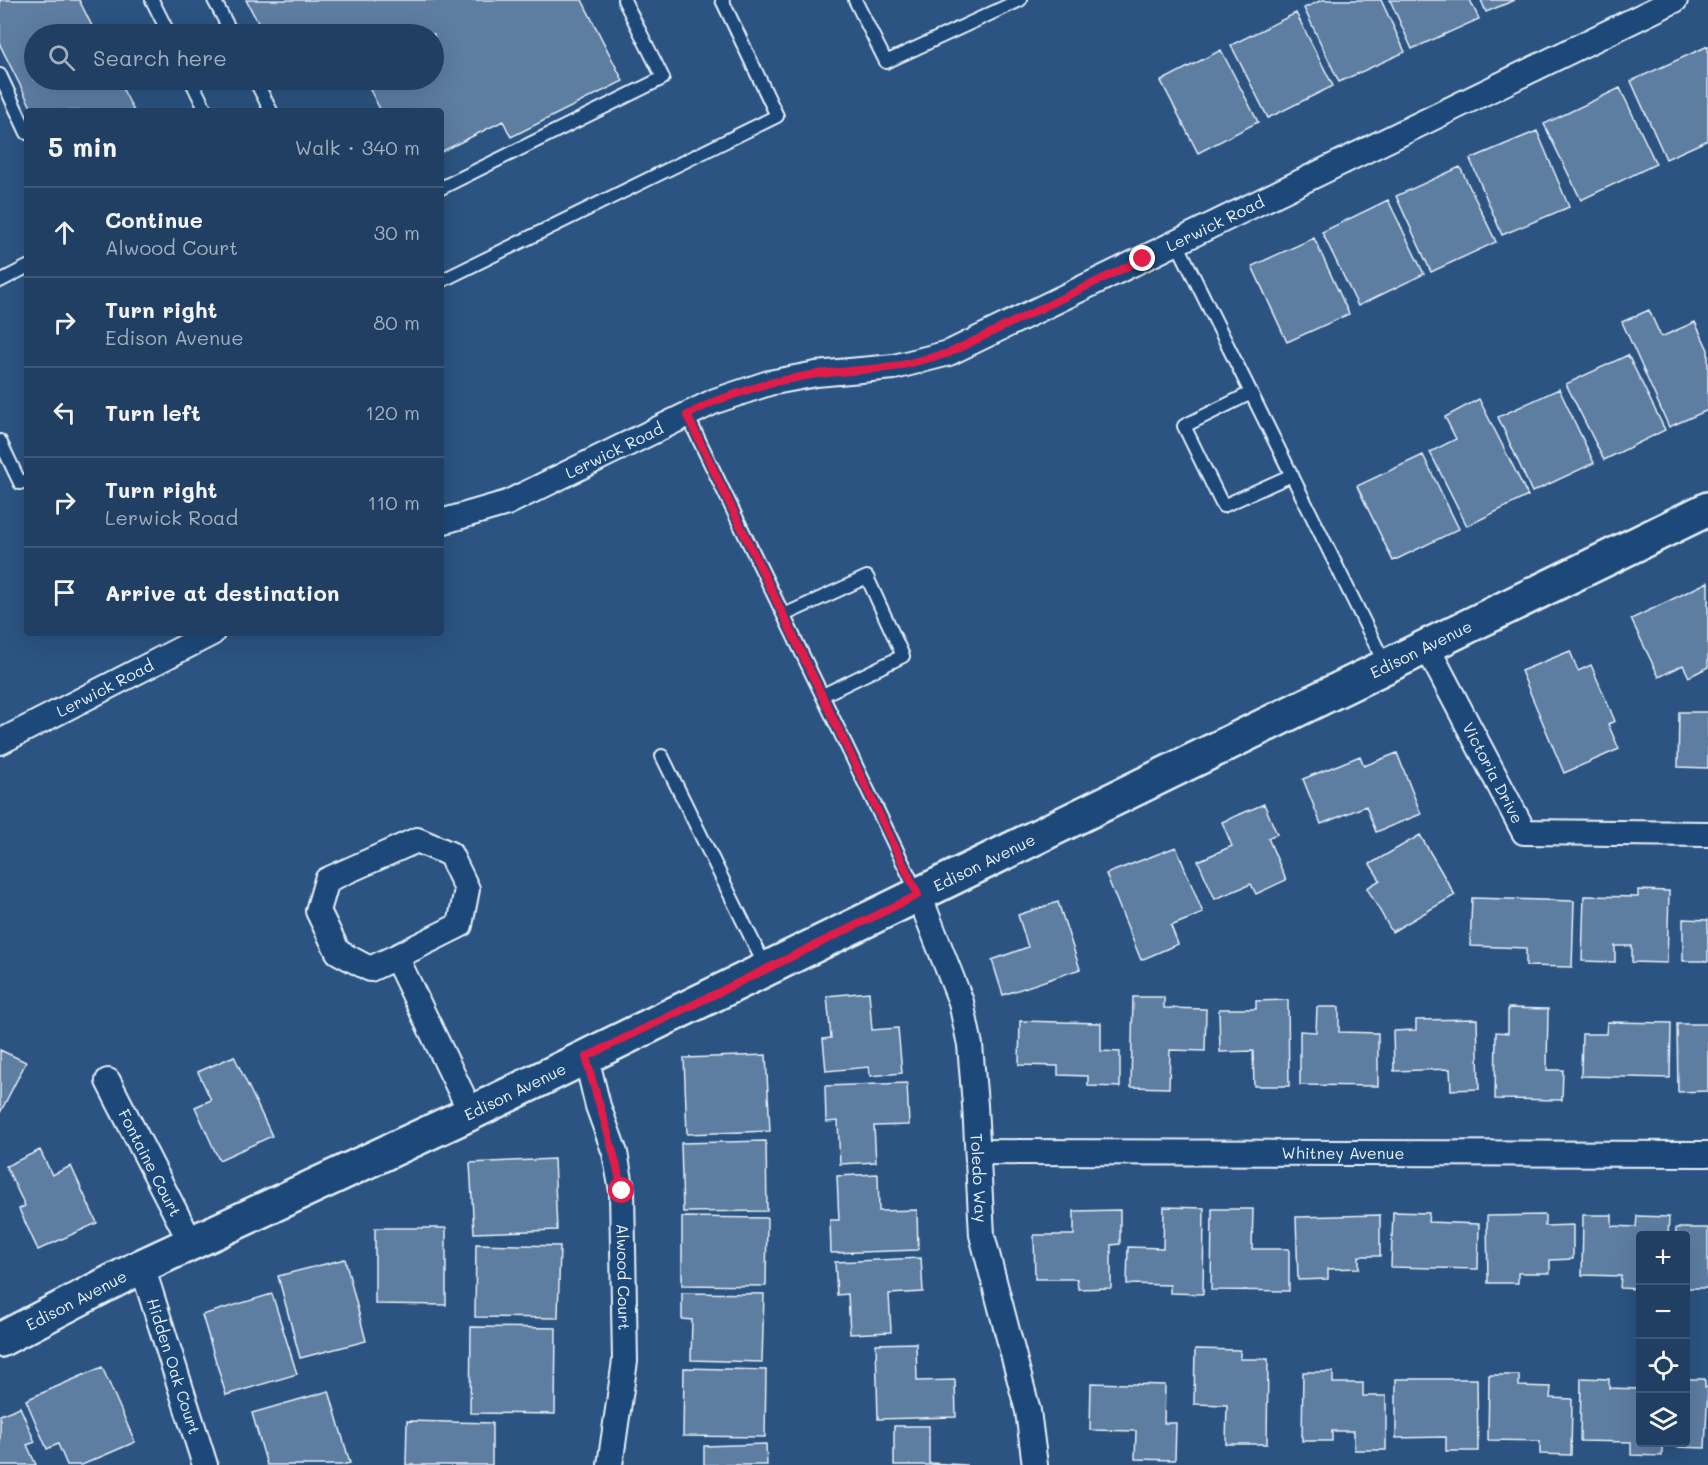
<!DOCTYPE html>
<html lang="en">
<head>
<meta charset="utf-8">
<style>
  :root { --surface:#203f62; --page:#284668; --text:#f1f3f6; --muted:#a2afbe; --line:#3d5877 }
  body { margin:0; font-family:Mali,sans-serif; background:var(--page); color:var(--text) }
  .controls { position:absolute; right:18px; bottom:18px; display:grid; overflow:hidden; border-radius:6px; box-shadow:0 6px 24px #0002 }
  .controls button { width:54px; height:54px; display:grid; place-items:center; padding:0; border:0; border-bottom:2px solid var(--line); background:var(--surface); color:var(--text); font:30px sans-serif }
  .stop { position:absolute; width:18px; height:18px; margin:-14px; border:4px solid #e11d48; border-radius:50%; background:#fff }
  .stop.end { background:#e11d48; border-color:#fff; box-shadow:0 2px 6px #0008 }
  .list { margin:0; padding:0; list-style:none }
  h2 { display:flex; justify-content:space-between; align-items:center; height:78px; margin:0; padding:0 24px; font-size:26px }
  h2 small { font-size:20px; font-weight:400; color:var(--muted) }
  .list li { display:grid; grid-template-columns:39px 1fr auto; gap:18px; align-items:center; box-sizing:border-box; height:90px; padding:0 24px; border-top:2px solid var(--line) }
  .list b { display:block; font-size:22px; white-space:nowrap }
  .list p { margin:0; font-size:20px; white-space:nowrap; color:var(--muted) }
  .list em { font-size:20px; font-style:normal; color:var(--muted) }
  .icon { flex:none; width:33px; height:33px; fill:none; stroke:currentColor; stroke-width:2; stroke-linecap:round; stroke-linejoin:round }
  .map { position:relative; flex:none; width:1708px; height:1465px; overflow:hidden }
  .search { position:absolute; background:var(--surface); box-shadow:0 6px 24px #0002; left:24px; top:24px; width:420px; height:66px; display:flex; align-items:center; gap:15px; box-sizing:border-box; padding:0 21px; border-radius:33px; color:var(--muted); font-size:22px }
  .panel { position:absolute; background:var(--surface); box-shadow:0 6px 24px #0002; left:24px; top:108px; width:420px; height:528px; border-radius:6px }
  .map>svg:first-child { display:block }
  .building { fill:#5d7da1; stroke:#e8f1f8; stroke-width:1.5 }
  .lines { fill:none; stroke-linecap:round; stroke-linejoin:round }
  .lane-casing { stroke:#e8f1f8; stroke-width:16 }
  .street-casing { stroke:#e8f1f8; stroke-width:28 }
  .secondary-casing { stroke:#e8f1f8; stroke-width:38 }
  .lane { stroke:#1f4a7a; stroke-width:12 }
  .street { stroke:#1f4a7a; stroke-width:24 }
  .secondary { stroke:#1f4a7a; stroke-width:33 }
  .route { stroke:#e11d48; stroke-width:8 }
  .labels { text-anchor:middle; stroke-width:6; stroke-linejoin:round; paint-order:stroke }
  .street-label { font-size:16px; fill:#e8f1f8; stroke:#1f4a7a }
</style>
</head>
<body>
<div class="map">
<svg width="1708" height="1465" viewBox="0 0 1708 1465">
  <rect width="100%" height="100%" fill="#2b5482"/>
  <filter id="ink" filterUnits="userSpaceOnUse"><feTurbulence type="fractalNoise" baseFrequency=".0167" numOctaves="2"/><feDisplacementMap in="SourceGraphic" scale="12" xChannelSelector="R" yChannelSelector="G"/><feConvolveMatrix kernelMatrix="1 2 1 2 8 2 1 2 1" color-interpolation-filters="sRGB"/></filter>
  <g filter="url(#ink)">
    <path class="building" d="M0,0H79L96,34H34V80H118L134,111H33L0,45Z
      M246,0H582L623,81L511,137L503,121L441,152V111H381L365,80H434V34H342L337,25L318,34H264Z
      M1322,0H1381L1405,52L1339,82L1304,8Z
      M1390,0H1470L1479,19L1412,49Z
      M1481,0H1515L1486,12Z
      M1296,13L1333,86L1268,118L1231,45Z
      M1708,46V140L1666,159L1631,81Z
      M1221,50L1258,122L1198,153L1161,81Z
      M1620,88L1656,164L1581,200L1544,124Z
      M1537,131L1569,207L1502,235L1470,159Z
      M1460,167L1496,242L1431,272L1396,196Z
      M1388,200L1424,274L1358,306L1322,232Z
      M1314,238L1349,314L1287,342L1252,266Z
      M1649,310L1661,337L1695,322L1708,350V410L1669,427L1622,322Z
      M1628,355L1665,430L1604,460L1566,384Z
      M1559,389L1594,463L1532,492L1498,417Z
      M1479,399L1528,496L1467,526L1430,452L1456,439L1445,417Z
      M1423,455L1459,529L1393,561L1357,486Z
      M1708,582V667L1689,677L1683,665L1659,677L1631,619Z
      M1570,651L1578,671L1591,665L1615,721L1608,724L1619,749L1564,773L1521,671Z
      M1679,712H1708V768L1678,767Z
      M1397,753L1421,814L1376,832L1366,806L1321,824L1303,779L1360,756L1364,766Z
      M1264,804L1277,834L1268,838L1286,880L1256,894L1251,884L1215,899L1198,861L1232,846L1222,822Z
      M1420,835L1455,895L1392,932L1367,888L1380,880L1370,864Z
      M1176,847L1203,913L1171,926L1178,944L1141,960L1106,874Z
      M1638,890L1669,891L1667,963L1632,962V946H1615V962L1582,961L1584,896L1638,897Z
      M1472,898L1574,901L1572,967L1526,966V948L1470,946Z
      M1058,902L1080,969L1003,995L992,960L1028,947L1018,915Z
      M1683,919L1708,920V961H1683Z
      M869,992L872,1030L898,1028L902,1073L870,1076L869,1067L826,1071L823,1039L831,1038L827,996Z
      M1133,997H1164V1008L1206,1009L1205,1051L1170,1050L1169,1088L1131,1087Z
      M1288,1000L1289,1086H1254L1253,1051L1220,1052L1219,1009H1256V1001Z
      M1317,1007H1339V1032L1378,1033V1086L1300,1085V1031L1316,1032Z
      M1508,1008L1548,1009L1547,1070H1563L1562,1100L1495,1099L1496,1032L1508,1033Z
      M1477,1019L1479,1089L1451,1090L1450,1069L1394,1071L1393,1031L1416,1030V1020Z
      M1020,1021L1101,1023V1051L1120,1052V1087L1088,1086V1076L1058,1075V1066L1019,1065Z
      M1607,1022L1671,1023L1670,1078L1581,1076L1582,1034H1606Z
      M1677,1024H1708V1091L1678,1092Z
      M0,1050L26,1062L0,1113Z
      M766,1055L770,1131L687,1134L684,1058Z
      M234,1056L272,1136L219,1160L195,1107L211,1100L198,1072Z
      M907,1083L909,1125L874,1126L876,1162L840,1164L838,1121L826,1122L825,1086Z
      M766,1141L767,1211L683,1212L681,1143Z
      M40,1150L52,1175L71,1166L97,1223L38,1250L19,1209L25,1206L6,1166Z
      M554,1159L557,1230L474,1233L470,1163Z
      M878,1174L879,1211L917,1210L918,1250L831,1253L830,1220H839L837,1176Z
      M1164,1207L1204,1208L1203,1294L1170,1293V1285L1127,1284L1128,1247L1163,1248Z
      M1212,1209H1253L1252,1249H1289V1291L1211,1290Z
      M1120,1210V1244L1111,1245V1288L1078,1289L1077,1279H1035L1034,1235H1074V1211Z
      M1393,1212L1429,1213L1428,1222L1479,1224L1478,1269L1391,1267Z
      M1380,1215V1256H1359V1268L1328,1269V1279L1298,1280L1296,1217Z
      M1545,1215V1226L1573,1225V1259L1550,1260V1273H1518V1283H1488L1487,1216Z
      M1583,1215H1612V1226L1636,1227L1637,1216L1669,1217L1668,1236H1640V1289L1620,1288L1621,1276L1582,1275Z
      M682,1217L767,1218L766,1286L682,1285Z
      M375,1228H446V1305L375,1304Z
      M1676,1228H1708V1288H1686V1236H1676Z
      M476,1244L560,1246L558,1318L475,1317Z
      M921,1258L923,1292L889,1294L891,1332L850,1334L848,1294L837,1295L835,1262Z
      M345,1259L366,1341L300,1358L278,1276Z
      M682,1293L764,1294L762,1362L691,1360L692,1320L682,1319Z
      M272,1294L297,1374L226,1395L202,1315Z
      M471,1327L556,1328L555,1414L470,1413Z
      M916,1343L917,1381L955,1380L956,1417L878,1419L876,1344Z
      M1195,1349L1240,1350V1359H1268L1267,1444H1226L1227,1405L1194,1404Z
      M102,1367L135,1442L82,1465H67L58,1444L47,1449L26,1400Z
      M684,1368L766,1370L765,1437L683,1436Z
      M1303,1372H1333V1383H1363V1396H1386V1450H1354V1431H1332V1441H1302Z
      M1489,1375H1519V1386L1551,1387L1550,1398L1572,1399L1571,1455L1540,1454V1441L1488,1440Z
      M1581,1378L1609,1379V1388L1640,1389V1442H1662V1456L1631,1455V1442L1580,1441Z
      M1396,1379H1477L1478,1451H1446V1437L1396,1438Z
      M1686,1379H1705V1387H1708L1705,1448L1676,1447V1442H1686Z
      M1091,1383L1165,1385L1164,1423H1176L1175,1460L1135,1459L1136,1431L1090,1430Z
      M329,1391L350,1463L342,1465H267L252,1413Z
      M20,1407L35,1442L27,1445L36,1465H0V1415Z
      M407,1421L492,1423V1465H406Z
      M894,1426H929V1463L967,1465H894Z
      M766,1444L767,1465H704V1446Z"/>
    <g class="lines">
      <g class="lane-casing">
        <path id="lane" d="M152,0L169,34
          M214,0L232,34
          M855,0L886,62L1020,0
          M0,75L27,133
          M191,80L206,111
          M255,80L271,111
          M441,188L663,78L624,0
          M1177,243L1385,664
          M0,281L27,267
          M441,281L777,116L722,0
          M1251,393L1184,426L1223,506L1292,475
          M687,415L917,892
          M0,441L20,483L27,480
          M784,615L867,577L903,656L823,695
          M662,756L766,968"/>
      </g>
      <g class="street-casing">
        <g id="street">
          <path id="s1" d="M441,522L507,503L715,401L769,383L816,374L894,367L949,353L1675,0"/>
          <path id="s2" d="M1427,647L1524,832L1708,834"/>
          <path id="s3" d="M0,742L212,633"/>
          <path id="s4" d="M919,895L961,1002L970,1045L975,1105L982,1235L1028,1411L1035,1465"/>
          <path d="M396,957L370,969L338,952L318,911L327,880L417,840L450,854L467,889L460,925L396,957L471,1113"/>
          <path id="s5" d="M586,1057L598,1106L615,1153L622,1191L625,1361L610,1465"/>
          <path id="s6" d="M108,1081L191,1243"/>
          <path id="s7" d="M979,1152L1708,1154"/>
          <path id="s8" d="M142,1266L205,1465"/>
        </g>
      </g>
      <g class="secondary-casing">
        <g id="secondary">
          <path id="s9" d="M0,1340L142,1266L471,1113L1708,509"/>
        </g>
      </g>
      <use href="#lane" class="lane"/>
      <use href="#street" class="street"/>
      <use href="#secondary" class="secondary"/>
    </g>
  </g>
  <g class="lines" filter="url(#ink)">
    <path class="route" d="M622,1191C614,1145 597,1102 586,1057L918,895L687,415L715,401L769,383L816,374L894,367L949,353L1143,259"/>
  </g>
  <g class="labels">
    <g class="street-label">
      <text dy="6" stroke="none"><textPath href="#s1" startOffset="836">Lerwick Road</textPath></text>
      <text dy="6" stroke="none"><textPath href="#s1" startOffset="188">Lerwick Road</textPath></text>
      <text dy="6" stroke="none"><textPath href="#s9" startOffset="1580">Edison Avenue</textPath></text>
      <text dy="6" stroke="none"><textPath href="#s3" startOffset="118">Lerwick Road</textPath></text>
      <text dy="6" stroke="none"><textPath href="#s2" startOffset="142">Victoria Drive</textPath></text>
      <text dy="6" stroke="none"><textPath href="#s9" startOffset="1094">Edison Avenue</textPath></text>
      <text dy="6" stroke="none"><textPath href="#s9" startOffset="572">Edison Avenue</textPath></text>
      <text dy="6" stroke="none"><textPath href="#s7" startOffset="364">Whitney Avenue</textPath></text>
      <text dy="6" stroke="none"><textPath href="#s6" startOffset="92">Fontaine Court</textPath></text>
      <text dy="6" stroke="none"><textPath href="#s4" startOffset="292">Toledo Way</textPath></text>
      <text dy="6" stroke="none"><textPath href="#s5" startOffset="225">Alwood Court</textPath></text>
      <text dy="6" stroke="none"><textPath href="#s9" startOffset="86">Edison Avenue</textPath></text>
      <text dy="6" stroke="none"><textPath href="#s8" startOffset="105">Hidden Oak Court</textPath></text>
    </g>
  </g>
</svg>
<div class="controls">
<button>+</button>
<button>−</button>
<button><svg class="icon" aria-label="locate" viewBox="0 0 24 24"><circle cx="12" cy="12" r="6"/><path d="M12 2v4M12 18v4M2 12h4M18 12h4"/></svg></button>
<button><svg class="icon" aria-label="layers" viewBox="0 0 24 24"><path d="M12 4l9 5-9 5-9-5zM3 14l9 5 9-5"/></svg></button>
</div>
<div class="stop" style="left:622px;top:1191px"></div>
<div class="stop end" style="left:1143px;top:259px"></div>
<div class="search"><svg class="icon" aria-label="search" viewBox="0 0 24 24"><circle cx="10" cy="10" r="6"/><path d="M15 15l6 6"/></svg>Search here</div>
<section class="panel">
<h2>5 min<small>Walk · 340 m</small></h2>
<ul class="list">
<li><svg class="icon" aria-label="ahead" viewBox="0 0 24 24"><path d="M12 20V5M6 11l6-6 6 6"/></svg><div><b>Continue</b><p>Alwood Court</p></div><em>30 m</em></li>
<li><svg class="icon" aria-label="right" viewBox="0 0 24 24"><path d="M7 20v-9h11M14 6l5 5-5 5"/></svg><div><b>Turn right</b><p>Edison Avenue</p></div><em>80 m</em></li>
<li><svg class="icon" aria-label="left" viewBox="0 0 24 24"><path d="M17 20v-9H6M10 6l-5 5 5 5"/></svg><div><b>Turn left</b></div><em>120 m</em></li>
<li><svg class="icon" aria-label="right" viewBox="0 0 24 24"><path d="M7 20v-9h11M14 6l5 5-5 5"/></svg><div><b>Turn right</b><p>Lerwick Road</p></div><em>110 m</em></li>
<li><svg class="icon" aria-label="arrive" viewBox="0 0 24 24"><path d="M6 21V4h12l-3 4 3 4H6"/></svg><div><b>Arrive at destination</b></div></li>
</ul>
</section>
</div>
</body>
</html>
